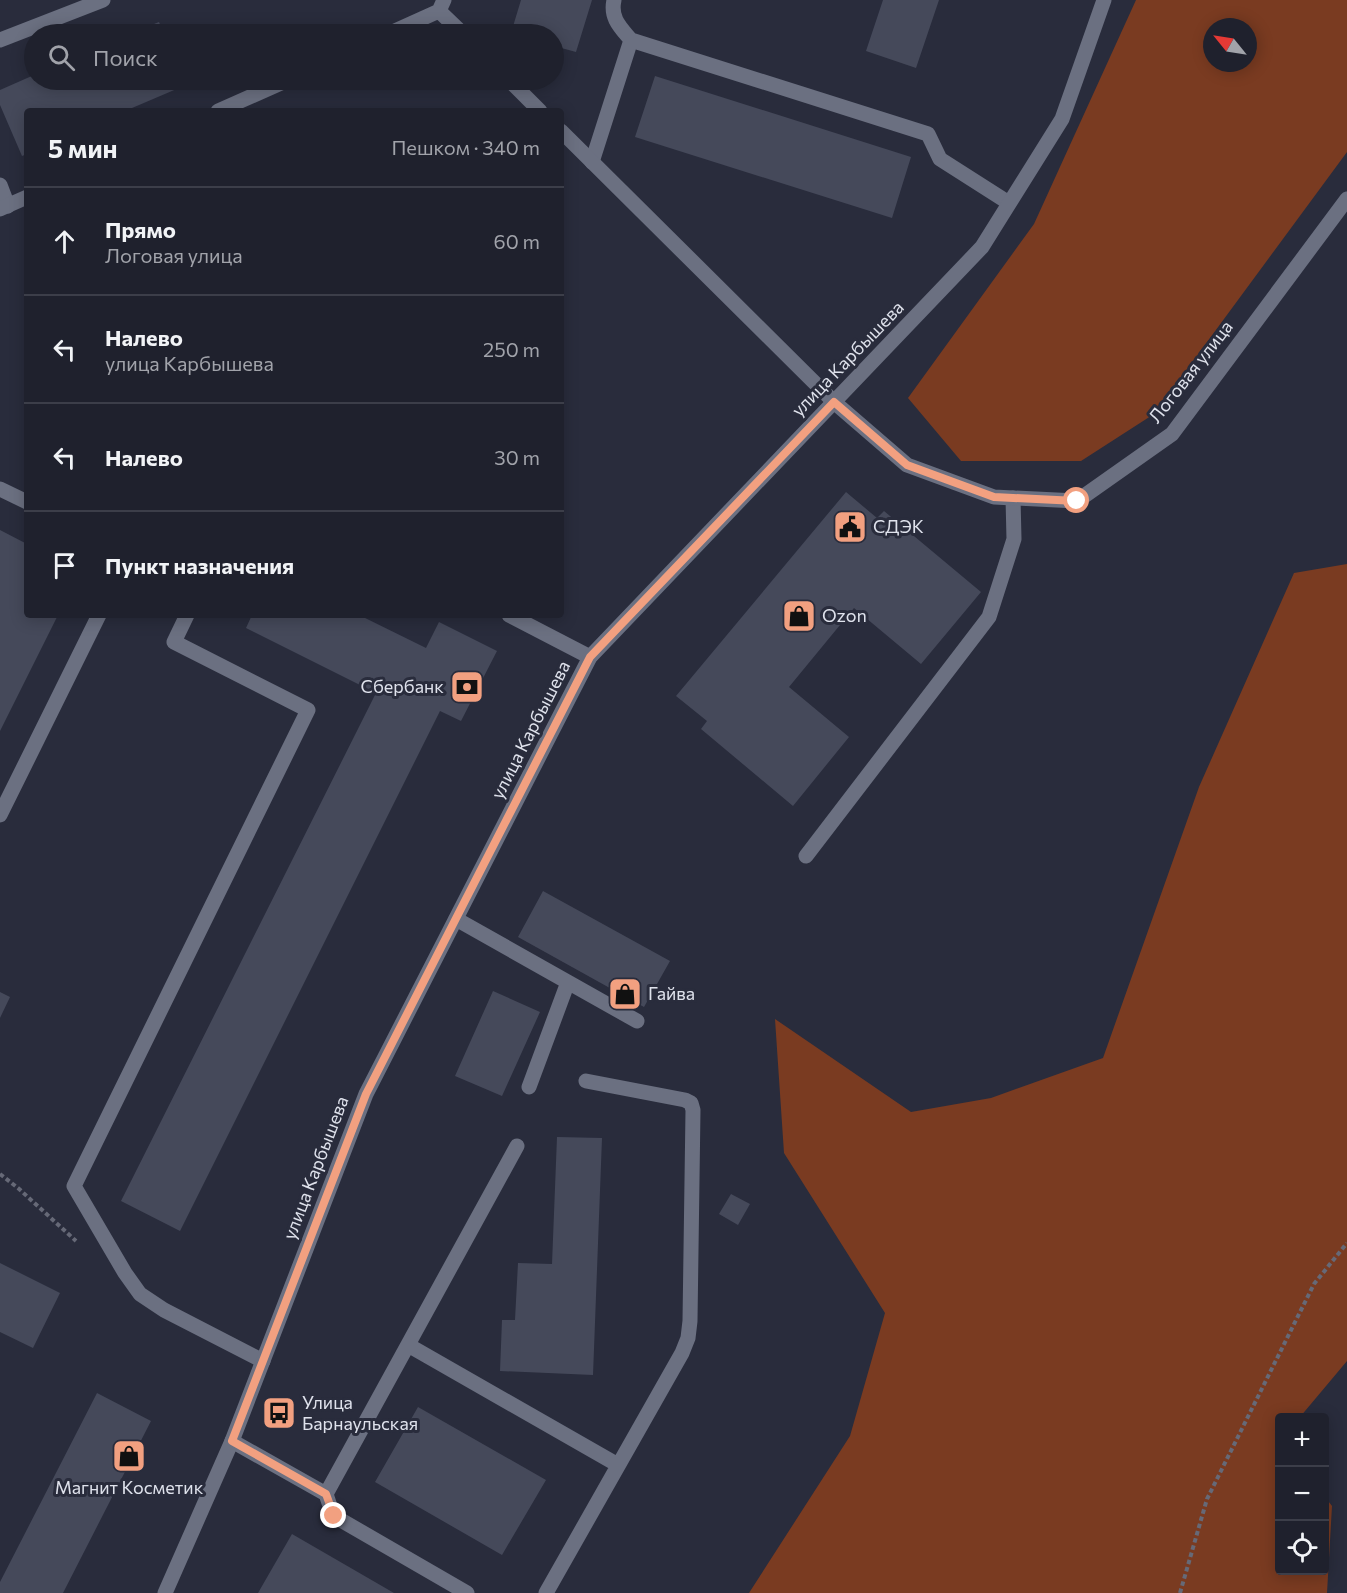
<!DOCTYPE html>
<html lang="ru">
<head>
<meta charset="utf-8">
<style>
  :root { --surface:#1f212d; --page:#2c2e39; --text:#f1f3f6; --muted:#a1a3aa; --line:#3c3e49 }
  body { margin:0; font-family:Commissioner,sans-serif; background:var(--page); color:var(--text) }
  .controls { position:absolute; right:18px; bottom:18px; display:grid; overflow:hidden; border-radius:6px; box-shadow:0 3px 15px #0003 }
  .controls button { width:54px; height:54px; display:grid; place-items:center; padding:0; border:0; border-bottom:2px solid var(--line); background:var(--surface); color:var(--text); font:30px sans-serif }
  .compass { position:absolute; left:1203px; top:18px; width:54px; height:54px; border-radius:50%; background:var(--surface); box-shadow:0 3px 15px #0003; rotate:300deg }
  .stop { position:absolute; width:18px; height:18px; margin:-14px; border:4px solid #f2a080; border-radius:50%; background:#fff }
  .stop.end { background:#f2a080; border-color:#fff; box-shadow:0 2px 6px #0008 }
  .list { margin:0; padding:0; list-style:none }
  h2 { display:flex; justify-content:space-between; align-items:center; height:78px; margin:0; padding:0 24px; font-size:26px }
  h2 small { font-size:20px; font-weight:400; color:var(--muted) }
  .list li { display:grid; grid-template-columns:39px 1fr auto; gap:18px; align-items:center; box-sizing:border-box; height:108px; padding:0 24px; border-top:2px solid var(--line) }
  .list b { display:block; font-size:22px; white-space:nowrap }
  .list p { margin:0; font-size:20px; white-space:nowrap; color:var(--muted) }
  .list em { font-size:20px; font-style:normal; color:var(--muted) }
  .icon { flex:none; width:33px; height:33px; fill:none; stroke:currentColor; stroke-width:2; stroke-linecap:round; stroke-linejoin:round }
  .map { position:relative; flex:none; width:1347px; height:1593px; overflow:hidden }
  .search { position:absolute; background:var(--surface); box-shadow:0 3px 15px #0003; left:24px; top:24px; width:540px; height:66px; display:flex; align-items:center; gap:15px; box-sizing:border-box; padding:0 21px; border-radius:33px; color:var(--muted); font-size:22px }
  .panel { position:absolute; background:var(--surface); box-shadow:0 3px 15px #0003; left:24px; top:108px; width:540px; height:510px; border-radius:6px }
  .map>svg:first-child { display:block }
  .green { fill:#7a3b21; fill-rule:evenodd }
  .building { fill:#45495a }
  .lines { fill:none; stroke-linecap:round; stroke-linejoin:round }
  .path { stroke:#666977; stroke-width:4; stroke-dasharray:4.5 3; stroke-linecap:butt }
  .lane { stroke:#6b7081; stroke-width:15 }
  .street { stroke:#6b7081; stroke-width:15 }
  .secondary { stroke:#6b7081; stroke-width:15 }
  .route { stroke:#f2a080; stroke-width:8 }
  .labels { text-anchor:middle; stroke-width:6; stroke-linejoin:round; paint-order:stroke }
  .street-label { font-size:18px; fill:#dfe2ec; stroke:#292c3c }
  .poi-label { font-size:18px; fill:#dfe2ec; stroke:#292c3c; text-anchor:start }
</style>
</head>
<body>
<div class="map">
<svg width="1347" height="1593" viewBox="0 0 1347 1593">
  <rect width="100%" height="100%" fill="#292c3c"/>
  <path class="green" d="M1136,0H1347V152L1154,414L1081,461H961L908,398L1034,224ZM1212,27H1248V63H1212Z
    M1347,564V1361L1300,1417L1280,1418V1570H1324L1325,1497L1332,1506L1327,1593H749L850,1436L885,1313L784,1153L775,1019L911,1112L991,1098L1103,1058L1199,787L1294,573Z"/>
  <path class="building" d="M521,0H592L576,52L554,46V34H518L511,33Z
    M883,0H939L916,68L866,51Z
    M159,22L164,34H129Z
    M34,75V80H184L186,85L125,111H27V154L22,156L0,105V90Z
    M655,76L911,157L892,218L635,137Z
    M846,492L877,518L884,511L981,592L921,664L854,608L789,687L849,737L793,806L701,729L707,721L676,696Z
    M0,530L27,544V615H58L0,731Z
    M252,615H359L426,648L439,622L497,651L461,721L440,711L180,1231L121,1201L376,693L246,628Z
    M543,891L670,961L644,1007L518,937Z
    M493,991L540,1012L502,1096L455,1076Z
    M0,992L10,997L0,1018Z
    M557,1137L602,1138L593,1375L500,1371L502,1320H515L518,1263L552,1264Z
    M731,1194L750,1204L738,1225L719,1214Z
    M0,1263L60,1293L33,1348L0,1332Z
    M97,1393L151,1421L63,1593H0V1582Z
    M418,1407L546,1480L502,1555L375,1482Z
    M292,1534L394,1593H258Z"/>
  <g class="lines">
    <path class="path" d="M0,1174L18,1188L76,1241
      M1180,1593L1207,1499L1314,1284L1347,1243"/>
    <path class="lane" d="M614,0C610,18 620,27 631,40
      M0,40L103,0
      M592,162L631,40L928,134L940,159L1009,203
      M0,185L8,206
      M0,489L27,502
      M187,615L174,642L308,710L74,1186L125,1273L140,1294L164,1310L263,1361
      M509,615L590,657
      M0,815L99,615
      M806,856L989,617L1014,539L1013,498
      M456,919L637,1021
      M529,1087L568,982
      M408,1345L618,1465
      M232,1441L326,1494L517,1146
      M326,1494L331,1509L339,1519L467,1593
      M546,1593L682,1353L688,1338L690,1321L693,1110L691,1103L685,1100L586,1081"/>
    <path class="street" d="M439,11L463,34
      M388,34L439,11L444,0
      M509,80L540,111
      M218,111L288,80
      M561,131L834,402L907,465L994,497L1077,501L1172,434L1347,199
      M0,209L27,197"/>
    <path class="secondary" d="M165,1593L232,1441L366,1094L590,657L982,247L1062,119L1104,0"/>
  </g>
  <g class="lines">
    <path class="route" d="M334,1516L326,1494L232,1441L366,1094L590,657L834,402L907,465L994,497L1077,501"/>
  </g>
  <defs>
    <g id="civic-square" transform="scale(1.725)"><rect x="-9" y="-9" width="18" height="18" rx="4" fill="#f2a080" stroke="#292c3c"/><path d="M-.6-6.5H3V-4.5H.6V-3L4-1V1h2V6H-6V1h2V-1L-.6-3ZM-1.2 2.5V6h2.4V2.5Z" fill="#111"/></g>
    <g id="shop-square" transform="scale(1.725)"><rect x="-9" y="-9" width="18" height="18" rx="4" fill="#f2a080" stroke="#292c3c"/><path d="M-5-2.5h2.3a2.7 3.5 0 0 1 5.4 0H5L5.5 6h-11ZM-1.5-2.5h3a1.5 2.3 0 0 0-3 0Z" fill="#111"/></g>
    <g id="bank-square" transform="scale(1.725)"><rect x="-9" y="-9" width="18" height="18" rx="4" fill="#f2a080" stroke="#292c3c"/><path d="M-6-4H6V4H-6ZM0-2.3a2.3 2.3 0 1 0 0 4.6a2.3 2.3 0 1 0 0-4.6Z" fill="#111"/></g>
    <g id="bus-square" transform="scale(1.725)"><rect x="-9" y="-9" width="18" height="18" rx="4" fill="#f2a080" stroke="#292c3c"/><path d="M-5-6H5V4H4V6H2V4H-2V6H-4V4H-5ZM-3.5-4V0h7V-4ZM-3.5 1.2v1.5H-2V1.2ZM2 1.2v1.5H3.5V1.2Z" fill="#111"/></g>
  </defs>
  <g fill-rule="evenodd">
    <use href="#civic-square" x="850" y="527"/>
    <use href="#shop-square" x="799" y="616"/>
    <use href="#bank-square" x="467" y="687"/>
    <use href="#shop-square" x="625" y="994"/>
    <use href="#bus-square" x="279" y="1413"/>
    <use href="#shop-square" x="129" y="1456"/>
  </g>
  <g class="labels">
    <g class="street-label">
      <text transform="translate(848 359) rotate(-46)" y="6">улица Карбышева</text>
      <text transform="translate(1191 372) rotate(-52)" y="6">Логовая улица</text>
      <text transform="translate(531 730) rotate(-63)" y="6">улица Карбышева</text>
      <text transform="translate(316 1168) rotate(-69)" y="6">улица Карбышева</text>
    </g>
    <g class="poi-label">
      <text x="873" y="533">СДЭК</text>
      <text x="822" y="622">Ozon</text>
      <text x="444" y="693" text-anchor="end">Сбербанк</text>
      <text x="648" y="1000">Гайва</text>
      <text x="302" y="1409">Улица<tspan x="302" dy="21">Барнаульская</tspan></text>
      <text x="129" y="1494" text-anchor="middle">Магнит Косметик</text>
    </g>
  </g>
</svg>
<div class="controls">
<button>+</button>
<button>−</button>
<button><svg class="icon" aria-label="locate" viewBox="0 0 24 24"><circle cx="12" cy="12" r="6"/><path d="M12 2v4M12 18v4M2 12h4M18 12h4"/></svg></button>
</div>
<svg class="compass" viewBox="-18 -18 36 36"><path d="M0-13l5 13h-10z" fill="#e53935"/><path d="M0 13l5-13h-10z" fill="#a1a3aa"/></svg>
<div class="stop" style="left:1077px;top:501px"></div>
<div class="stop end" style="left:334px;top:1516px"></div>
<div class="search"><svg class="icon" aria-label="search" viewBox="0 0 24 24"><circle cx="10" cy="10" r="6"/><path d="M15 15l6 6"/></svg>Поиск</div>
<section class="panel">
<h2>5 мин<small>Пешком · 340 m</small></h2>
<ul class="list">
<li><svg class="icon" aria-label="ahead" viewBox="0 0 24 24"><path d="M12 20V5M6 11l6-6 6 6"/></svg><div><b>Прямо</b><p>Логовая улица</p></div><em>60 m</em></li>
<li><svg class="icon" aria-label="left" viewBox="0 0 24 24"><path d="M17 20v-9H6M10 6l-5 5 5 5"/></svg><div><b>Налево</b><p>улица Карбышева</p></div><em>250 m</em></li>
<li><svg class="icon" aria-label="left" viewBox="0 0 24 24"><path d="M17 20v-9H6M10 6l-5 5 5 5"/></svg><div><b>Налево</b></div><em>30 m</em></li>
<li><svg class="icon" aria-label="arrive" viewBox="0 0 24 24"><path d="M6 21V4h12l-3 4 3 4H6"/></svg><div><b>Пункт назначения</b></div></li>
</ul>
</section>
</div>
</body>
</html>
